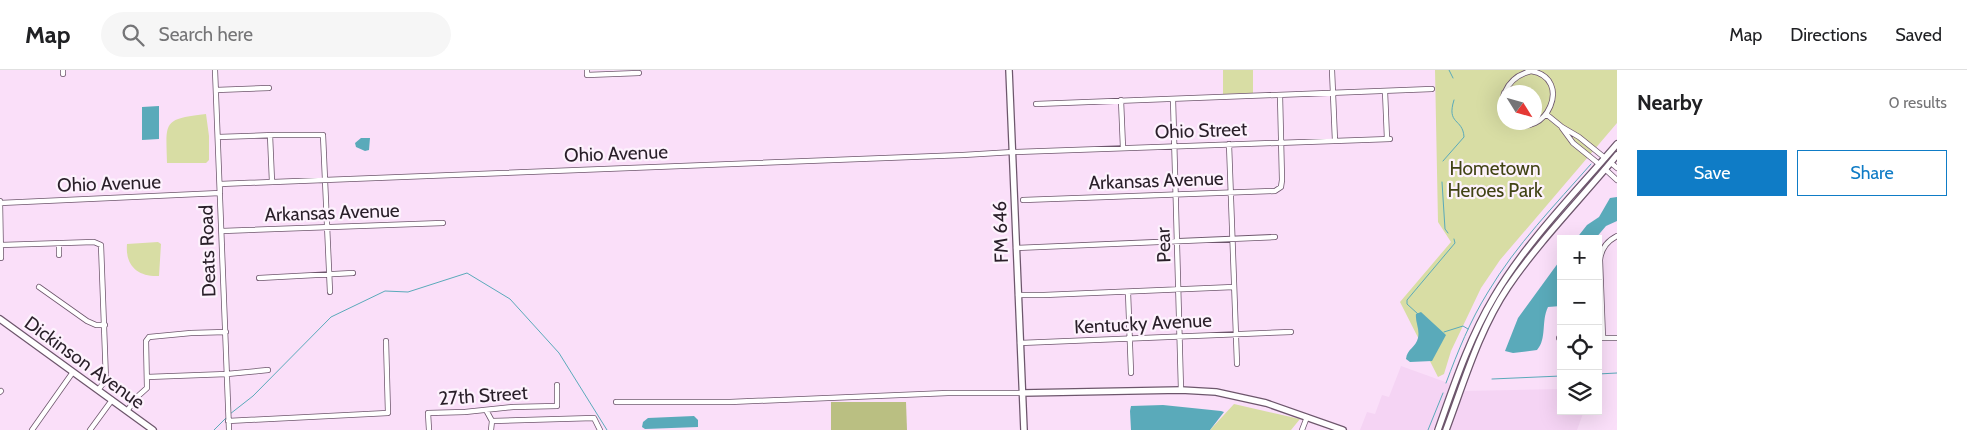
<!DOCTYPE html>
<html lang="en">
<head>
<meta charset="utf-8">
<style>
  :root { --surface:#fff; --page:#f6f6f6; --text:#202124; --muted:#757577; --line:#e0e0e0; --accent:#0f7cc6 }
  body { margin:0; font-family:Cabin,sans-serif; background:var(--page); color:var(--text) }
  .controls { position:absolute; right:15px; bottom:15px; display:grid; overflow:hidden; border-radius:0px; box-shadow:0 5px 20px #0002 }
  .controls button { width:45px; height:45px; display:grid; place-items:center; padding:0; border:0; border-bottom:1px solid var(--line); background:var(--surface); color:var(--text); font:25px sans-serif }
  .compass { position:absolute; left:1497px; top:15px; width:45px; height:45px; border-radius:50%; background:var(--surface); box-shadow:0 5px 20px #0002; rotate:127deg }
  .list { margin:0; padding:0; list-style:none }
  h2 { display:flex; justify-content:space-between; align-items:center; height:65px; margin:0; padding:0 20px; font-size:21px }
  h2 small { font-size:16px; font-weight:400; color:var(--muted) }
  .actions { display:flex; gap:10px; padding:15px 20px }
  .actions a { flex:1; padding:11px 0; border:1px solid var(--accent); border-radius:0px; text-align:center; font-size:18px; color:var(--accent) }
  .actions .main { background:var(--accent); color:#fff }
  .icon { flex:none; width:28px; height:28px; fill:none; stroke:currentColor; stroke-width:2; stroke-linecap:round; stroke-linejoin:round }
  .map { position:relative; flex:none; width:1617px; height:360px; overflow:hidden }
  header { display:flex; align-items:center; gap:30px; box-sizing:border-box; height:70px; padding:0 25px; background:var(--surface); border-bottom:1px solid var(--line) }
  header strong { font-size:24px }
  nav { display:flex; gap:28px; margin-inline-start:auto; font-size:18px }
  .search { width:350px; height:45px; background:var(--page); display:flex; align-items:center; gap:12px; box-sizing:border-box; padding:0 18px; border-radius:28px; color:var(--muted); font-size:19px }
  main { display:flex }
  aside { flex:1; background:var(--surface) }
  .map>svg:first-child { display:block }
  .built { fill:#f5d4f4 }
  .green { fill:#d8dda4; fill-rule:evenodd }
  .forest { fill:#babf82 }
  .water { fill:#5aaaba }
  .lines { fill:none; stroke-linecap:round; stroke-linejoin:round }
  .stream { stroke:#5aaaba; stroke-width:1 }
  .minor-casing { stroke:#6d566c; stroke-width:6 }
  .major-casing { stroke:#6d566c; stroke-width:8 }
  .minor { stroke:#fff; stroke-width:4.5 }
  .major { stroke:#fff; stroke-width:5.5 }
  .labels { text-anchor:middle; stroke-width:4.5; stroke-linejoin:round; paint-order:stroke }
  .street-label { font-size:19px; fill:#291f29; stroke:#fdf2fd }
  .park-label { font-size:19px; fill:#414314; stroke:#fdf2fd }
</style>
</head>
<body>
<header>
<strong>Map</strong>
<div class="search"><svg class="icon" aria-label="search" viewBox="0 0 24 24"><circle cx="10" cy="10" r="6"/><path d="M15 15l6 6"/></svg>Search here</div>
<nav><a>Map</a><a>Directions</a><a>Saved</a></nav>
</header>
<main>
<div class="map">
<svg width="1617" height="360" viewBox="0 0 1617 360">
  <rect width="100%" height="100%" fill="#fadff9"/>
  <path class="built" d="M1401,296L1451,314L1433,360H1360L1367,342L1375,344L1382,325L1389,327Z
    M1561,319V341H1584L1577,360H1450L1463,321Z"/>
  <path class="green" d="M1223,0H1253V23L1223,24Z
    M1435,0H1617V53L1500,190L1481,218L1451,281L1444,304L1438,307L1400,232L1451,172L1438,152ZM1504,22H1534V52H1504Z
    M206,44L209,66V90L206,93H167C166,52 162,49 206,44Z
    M158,172L161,174L159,206C138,207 125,196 127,174Z
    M1234,334L1300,349L1291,360H1210Z"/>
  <path class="forest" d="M831,332H906L907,360H831Z"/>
  <path class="water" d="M159,36V69L142,70V37Z
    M361,68H370L369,80L365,81L356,77L355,73Z
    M1617,127V151L1606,156L1595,169H1576L1587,155L1599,147L1610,128Z
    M1561,189V236L1548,237C1541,251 1547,269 1537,280L1513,283L1505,281L1518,248Z
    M1421,242L1446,265L1432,291L1410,292L1406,289C1407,279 1416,277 1418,268C1420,259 1415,252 1416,244Z
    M1163,335L1221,341L1224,342L1210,360H1131L1130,341L1131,336Z
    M694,346L698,350V357L645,359L642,357L643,352L648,348Z"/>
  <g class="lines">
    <path class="stream" d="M1449,0L1453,8
      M1443,91L1464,67C1463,48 1446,55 1454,30
      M1442,112L1445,159L1448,163
      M1418,244L1407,234V230L1455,173L1454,169
      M1444,262L1463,256L1468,259
      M1598,304L1617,303
      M1492,309L1561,306
      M1446,313C1458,281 1470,251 1488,222C1516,175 1555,135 1591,94
      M230,344L253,326L331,247L385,221L408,222L467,203L510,229L559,283L607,360
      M214,360L227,347
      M1428,360L1443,323"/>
    <g class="minor-casing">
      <path id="minor" d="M215,0L229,360
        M587,0V5L639,3
        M1332,0L1335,71
        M63,4V0
        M216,20L269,18
        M1385,21L1387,69
        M1505,22C1510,10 1519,4 1531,1C1574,8 1546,71 1511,52
        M1504,23L1502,34L1504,45
        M1173,29L1181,320
        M1121,30L1123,78
        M1036,34L1432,19
        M1546,44L1562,57L1579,67L1605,88
        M1562,58L1573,73L1599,94
        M270,65L272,112
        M218,67L274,65H323L330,222
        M1229,74L1237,294
        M1611,93L1617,98
        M1605,99L1617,110
        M1023,130L1275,121L1281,117L1282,110L1280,25
        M0,131L1,188
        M0,133L220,123V114L963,85L1013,82L1390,69
        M222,161L443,153
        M59,173V185
        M1,175L94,172L101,175L106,310L98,320
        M1016,178L1275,167
        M259,208L353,203
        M39,217L87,251L96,255H105
        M1128,222L1131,303
        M1018,225H1044L1234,217
        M1559,268H1561
        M1598,268H1617
        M1603,268L1600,190C1601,180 1607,171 1617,166
        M1020,273L1291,262
        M147,307L227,304L268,300
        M0,322L1,321
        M616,332H730L948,323H1022
        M486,340L492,351L491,360
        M127,341L137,327L147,318L146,271L149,267L191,263L226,262
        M228,351L388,343L386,271
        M492,351L594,348L600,360
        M32,360L73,302
        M90,360L112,330
        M429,360L428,343L465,342L513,337L557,336V315
        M1302,360L1307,347"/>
    </g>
    <g class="major-casing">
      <path id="major" d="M1009,0L1024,360
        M0,249L153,360
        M1022,323L1181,320L1216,322L1266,333L1343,360
        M1438,360C1454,315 1469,269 1494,227C1527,171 1575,123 1617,74
        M1446,360C1464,312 1479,260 1508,217C1540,170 1581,129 1617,85"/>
    </g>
    <use href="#minor" class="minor"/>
    <use href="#major" class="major"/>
  </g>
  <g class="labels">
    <g class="street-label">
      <text transform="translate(1201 60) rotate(-2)" y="7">Ohio Street</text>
      <text transform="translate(616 83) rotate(-2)" y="7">Ohio Avenue</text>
      <text transform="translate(1156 110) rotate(-2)" y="7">Arkansas Avenue</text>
      <text transform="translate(109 113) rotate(-2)" y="7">Ohio Avenue</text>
      <text transform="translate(332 142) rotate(-2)" y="7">Arkansas Avenue</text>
      <text transform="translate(1000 162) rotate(-92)" y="7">FM 646</text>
      <text transform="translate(1163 175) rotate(-92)" y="7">Pear</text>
      <text transform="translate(207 181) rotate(-92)" y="7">Deats Road</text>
      <text transform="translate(1143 253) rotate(-3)" y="7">Kentucky Avenue</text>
      <text transform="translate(85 292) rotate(36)" y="7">Dickinson Avenue</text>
      <text transform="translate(483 325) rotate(-4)" y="7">27th Street</text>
    </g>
    <g class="park-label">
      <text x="1495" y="105">Hometown<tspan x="1495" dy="22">Heroes Park</tspan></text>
    </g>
  </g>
</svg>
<div class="controls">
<button>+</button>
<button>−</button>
<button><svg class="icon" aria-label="locate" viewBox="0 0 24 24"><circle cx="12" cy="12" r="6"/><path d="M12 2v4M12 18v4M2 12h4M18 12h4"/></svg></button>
<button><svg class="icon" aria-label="layers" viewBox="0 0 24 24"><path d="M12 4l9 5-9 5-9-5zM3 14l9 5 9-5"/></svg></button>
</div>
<svg class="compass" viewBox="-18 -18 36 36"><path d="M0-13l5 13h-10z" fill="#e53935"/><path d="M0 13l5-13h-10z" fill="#757577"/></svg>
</div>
<aside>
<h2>Nearby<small>0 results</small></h2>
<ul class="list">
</ul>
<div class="actions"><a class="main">Save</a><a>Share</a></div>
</aside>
</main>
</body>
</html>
